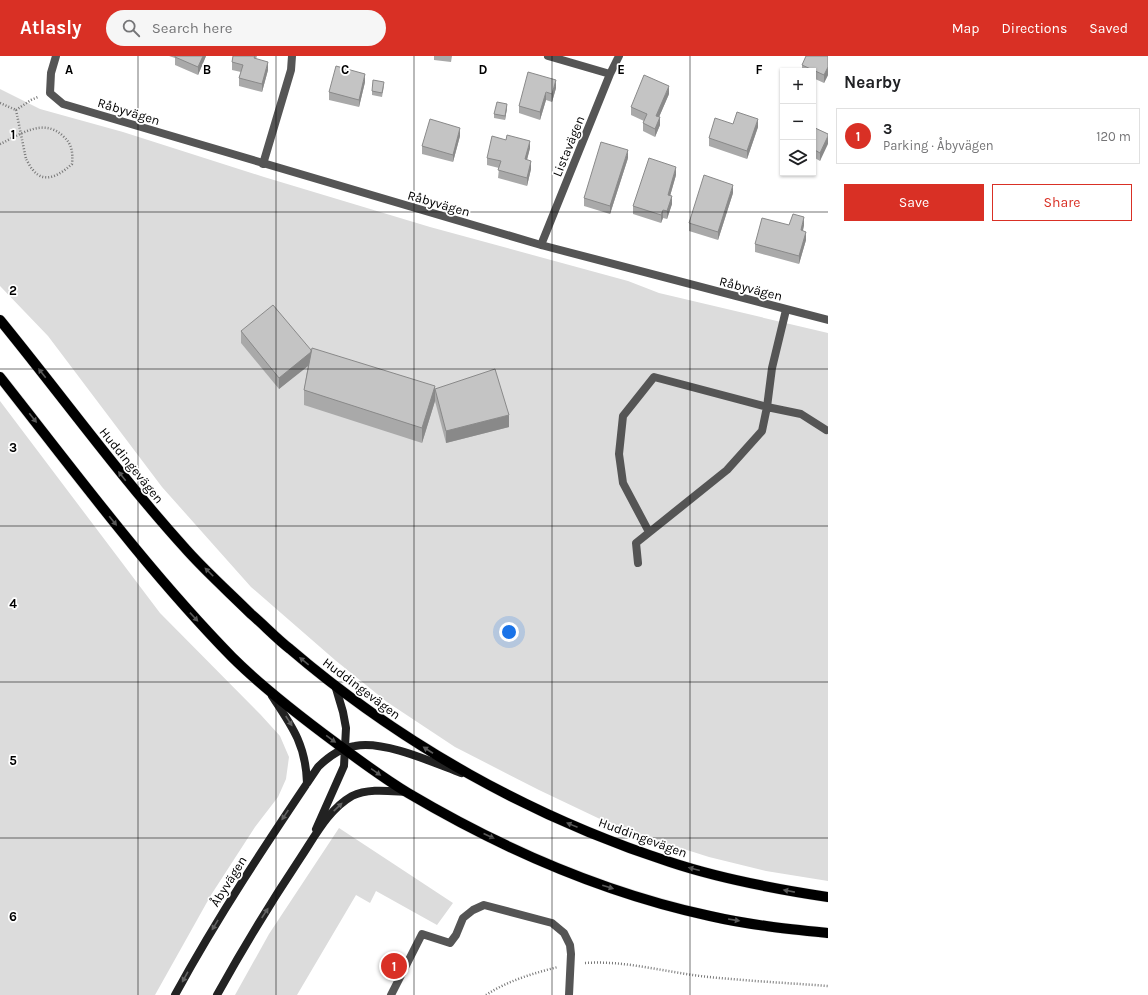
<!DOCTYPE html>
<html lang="en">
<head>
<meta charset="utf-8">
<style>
  :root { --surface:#fff; --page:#f6f6f6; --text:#202124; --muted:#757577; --line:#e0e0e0; --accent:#d93025 }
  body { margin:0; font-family:Karla,sans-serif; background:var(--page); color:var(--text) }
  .controls { position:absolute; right:12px; top:12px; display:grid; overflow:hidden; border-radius:0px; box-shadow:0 1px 3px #0004 }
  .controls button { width:36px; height:36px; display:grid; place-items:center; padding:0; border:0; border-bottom:1px solid var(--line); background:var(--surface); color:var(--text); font:20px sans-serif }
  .you { position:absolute; left:509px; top:576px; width:14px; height:14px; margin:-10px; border:3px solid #fff; border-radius:50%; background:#1a73e8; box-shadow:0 0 0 6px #1a73e833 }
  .badge { display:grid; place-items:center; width:26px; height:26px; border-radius:50%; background:var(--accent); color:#fff; font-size:13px; font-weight:700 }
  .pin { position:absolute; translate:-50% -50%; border:2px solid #fff; box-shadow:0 1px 4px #0006 }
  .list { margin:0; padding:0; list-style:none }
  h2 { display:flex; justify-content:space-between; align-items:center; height:52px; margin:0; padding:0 16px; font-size:17px }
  h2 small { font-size:13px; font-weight:400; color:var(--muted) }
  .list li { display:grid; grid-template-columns:26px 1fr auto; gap:12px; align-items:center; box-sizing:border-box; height:56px; margin:0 8px 8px; padding:0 8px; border:1px solid var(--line); border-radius:0px }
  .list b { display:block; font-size:15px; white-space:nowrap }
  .list p { margin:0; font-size:13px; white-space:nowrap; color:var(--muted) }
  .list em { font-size:13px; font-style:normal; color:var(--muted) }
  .actions { display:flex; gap:8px; padding:12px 16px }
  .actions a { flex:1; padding:9px 0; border:1px solid var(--accent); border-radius:0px; text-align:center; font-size:14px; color:var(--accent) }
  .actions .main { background:var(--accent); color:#fff }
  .icon { flex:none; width:22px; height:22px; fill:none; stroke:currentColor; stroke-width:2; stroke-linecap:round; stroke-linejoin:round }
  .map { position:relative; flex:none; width:828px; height:939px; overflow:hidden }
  header { display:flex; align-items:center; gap:24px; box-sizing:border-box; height:56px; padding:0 20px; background:var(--accent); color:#fff }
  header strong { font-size:19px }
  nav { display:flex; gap:22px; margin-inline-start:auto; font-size:14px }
  .search { width:280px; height:36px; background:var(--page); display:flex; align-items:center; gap:10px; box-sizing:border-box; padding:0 14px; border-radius:22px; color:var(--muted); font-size:15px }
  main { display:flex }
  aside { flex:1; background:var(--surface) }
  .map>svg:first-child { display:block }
  .green { fill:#dcdcdc }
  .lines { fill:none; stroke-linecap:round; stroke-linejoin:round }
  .primary-casing { stroke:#dbdbdb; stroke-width:11 }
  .path { stroke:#777; stroke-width:2.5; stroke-dasharray:1 2; stroke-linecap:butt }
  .lane { stroke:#555; stroke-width:8 }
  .street { stroke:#555; stroke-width:8 }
  .secondary { stroke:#222; stroke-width:8 }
  .primary { stroke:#000; stroke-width:10 }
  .path-bridge { stroke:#777; stroke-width:2.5; stroke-dasharray:1 2; stroke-linecap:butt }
  .wall { fill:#a9a9a9 }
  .shaded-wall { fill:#898989 }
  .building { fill:#c4c4c4; stroke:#898989 }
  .oneway { fill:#595959 }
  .oneway2 { fill:#646464 }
  .grid { fill:none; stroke:#000; stroke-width:1; stroke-opacity:0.55 }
  .labels { text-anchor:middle; stroke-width:3.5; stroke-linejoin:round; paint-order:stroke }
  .street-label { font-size:13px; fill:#000; stroke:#fff }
  .grid-label { font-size:13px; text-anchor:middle; font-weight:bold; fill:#000; stroke:#fff; stroke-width:3.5; stroke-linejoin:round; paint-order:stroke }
</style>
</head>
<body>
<header>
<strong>Atlasly</strong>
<div class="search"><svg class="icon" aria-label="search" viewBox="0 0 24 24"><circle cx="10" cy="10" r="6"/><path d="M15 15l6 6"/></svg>Search here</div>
<nav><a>Map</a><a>Directions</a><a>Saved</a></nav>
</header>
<main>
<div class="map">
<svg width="828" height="939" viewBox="0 0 828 939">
  <rect width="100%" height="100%" fill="#fff"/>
  <path class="green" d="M0,33L40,53L123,76L264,121L430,171L628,225L659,237L828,277V825L766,815L709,801L621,773L539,734L455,691L387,646L335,604L251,531L162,431L48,280L0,230Z
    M0,345L160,557L260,658L280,680L289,701L286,723L278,741L255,771L211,839L155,939H0Z
    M339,772L453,847L437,869L376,835L370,847L356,839L297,939H235L269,878Z"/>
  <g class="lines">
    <g class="primary-casing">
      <path id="primary" d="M0,264C62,340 119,419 184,491C205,515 229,536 251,558C264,569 276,582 290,593C401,688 531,761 670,806C721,823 775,833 828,841
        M0,321C75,416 147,514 232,601C262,631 301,661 336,687C359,704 383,722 408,737C501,792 604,837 710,860C749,869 789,873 828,877"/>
    </g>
    <path class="path" d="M0,47L16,54
      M16,54L26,103
      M16,54L31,44L38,41
      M585,907C626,904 668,917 709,921C748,925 788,927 828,930
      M486,939C507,925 534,917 558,911"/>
    <path class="lane" d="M263,108L291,14L292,0
      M649,476L623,427L619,398L623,360L654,321L767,351L801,358L826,374
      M638,507L636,487L727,414L762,375L767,351L772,312L786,254
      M391,939L422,878L450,887L456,879L463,862L473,854L484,849L552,867L564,877L570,889L571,898L569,939"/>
    <path class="street" d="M56,0L51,17L50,37L63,48L541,189L828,264
      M548,0L610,18
      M541,189L610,18L619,0"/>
    <path class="secondary" d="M272,640C292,670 306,689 307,727
      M316,773L344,710L346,672L343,656L335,629
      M175,939C218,860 268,785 318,711C328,701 341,692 355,690C384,684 434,707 461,717
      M217,939C243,892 271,846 301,801C315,780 329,753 352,740C368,732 389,735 406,736"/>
    <use href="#primary" class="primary"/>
    <path class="path-bridge" d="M0,88C20,79 43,61 63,80C72,88 73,96 72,108C61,118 45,129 33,114C30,111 28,106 26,103"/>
  </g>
  <path class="wall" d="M169,0H206L198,19L175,9V2Z
    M233,0H257L256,3L268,14L262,36L239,30V22L241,16L232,14V6Z
    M434,0H452L451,6L434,4Z
    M828,0V19L824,27L813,22V15H802V9Z
    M365,26L359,51L329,44V36Z
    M384,30L382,41L372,39V35Z
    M556,32L552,46L546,44L540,64L519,57V50Z
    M669,38L659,61L660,69L655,81L643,75V67L644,65L631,59V51Z
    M507,52L505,64L494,62V58Z
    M733,68L758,71L747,103L709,90V82Z
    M813,71L828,78L820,105L813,101Z
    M460,80L453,106L422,98V90Z
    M530,92L527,104L531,113L527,130L498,122L499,112L487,109V102Z
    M628,102L610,158L584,150V142Z
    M676,119L670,140L672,148L667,163L663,162L661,167L633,158V150Z
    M733,137L718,184L689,175V167Z
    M789,169H804L803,175L806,184L799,208L755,196V188Z
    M241,275L311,294L435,333L509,371L446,387L435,345L422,387L304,349V334L308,309L279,333L241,287Z"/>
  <path class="shaded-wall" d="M203,0H206L198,19V11Z
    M268,6V14L262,36V28Z
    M828,11V19L824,27V19Z
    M365,18V26L359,51V44Z
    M556,24V32L552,46V38Z
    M669,30V38L656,68V60Z
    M546,36V44L540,64V56Z
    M507,48V52L505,64V60Z
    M660,61V69L655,81V73Z
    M758,63V71L747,103V95Z
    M460,72V80L453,106V99Z
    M828,80V88L820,105V97Z
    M530,85V92L525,111V103Z
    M628,94V102L610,158V150Z
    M531,105V113L527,130V122Z
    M676,111V119L668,147V139Z
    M733,129V137L718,184V176Z
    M672,140V148L667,163V155Z
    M663,154V162L661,167V159Z
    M804,161V169L801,182V174Z
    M806,176V184L799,208V200Z
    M312,295V307L279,333V322Z
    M435,330V345L422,387V372Z
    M509,359V371L446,387V375Z"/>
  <path class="building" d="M175,0H203L198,11L175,1Z
    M233,0H255L254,2L268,6L262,28L239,22L243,9L232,6Z
    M806,0H828V11L824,19L802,9Z
    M336,10L365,18L359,44L329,36Z
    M528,16L556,24L552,38L546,36L540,56L519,50Z
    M644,19L669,30L656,60L660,61L655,73L643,67L647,58L631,51Z
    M373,24L384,26L382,37L372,35Z
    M497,46L507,48L505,60L494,58Z
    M737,56L758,63L747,95L709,82L715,62L733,68Z
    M430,63L460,72L453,99L422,90Z
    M813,71L828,78V80L820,97L813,93Z
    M507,79L530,85L525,103L531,105L527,122L498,114L501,105L487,102L492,80L506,84Z
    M601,86L628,94L610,150L584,142Z
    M649,102L676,111L668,139L672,140L667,155L663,154L661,159L633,150Z
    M704,119L733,129L718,176L689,167Z
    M793,158L804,161L801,174L806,176L799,200L755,188L762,162L789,169Z
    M273,249L311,294V296L279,322L241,275Z
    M312,292L435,330L422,372L304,334Z
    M495,313L509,359L446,375L435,333Z"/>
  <defs><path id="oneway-solid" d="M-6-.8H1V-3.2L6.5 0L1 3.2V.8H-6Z"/></defs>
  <g class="oneway">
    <use href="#oneway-solid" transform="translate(42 317) rotate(-128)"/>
    <use href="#oneway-solid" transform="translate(33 362) rotate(52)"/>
    <use href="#oneway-solid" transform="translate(122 420) rotate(-128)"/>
    <use href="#oneway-solid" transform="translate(113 465) rotate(51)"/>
    <use href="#oneway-solid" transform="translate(209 516) rotate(-135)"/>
    <use href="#oneway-solid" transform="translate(194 561) rotate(47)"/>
    <use href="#oneway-solid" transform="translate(304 605) rotate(-141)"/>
    <use href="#oneway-solid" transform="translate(331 683) rotate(36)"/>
    <use href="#oneway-solid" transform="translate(428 694) rotate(-147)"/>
    <use href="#oneway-solid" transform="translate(376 716) rotate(35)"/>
    <use href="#oneway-solid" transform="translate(572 769) rotate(-158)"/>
    <use href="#oneway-solid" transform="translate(489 780) rotate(25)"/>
    <use href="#oneway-solid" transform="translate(694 813) rotate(-165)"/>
    <use href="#oneway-solid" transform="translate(608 831) rotate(17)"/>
    <use href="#oneway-solid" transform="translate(789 835) rotate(-169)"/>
    <use href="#oneway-solid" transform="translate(734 864) rotate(9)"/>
  </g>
  <g class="oneway2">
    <use href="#oneway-solid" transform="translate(289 665) rotate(57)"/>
    <use href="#oneway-solid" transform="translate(338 751) rotate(-44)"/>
    <use href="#oneway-solid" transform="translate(285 759) rotate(124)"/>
    <use href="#oneway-solid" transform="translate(265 857) rotate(-57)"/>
    <use href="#oneway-solid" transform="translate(215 869) rotate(121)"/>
    <use href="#oneway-solid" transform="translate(185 921) rotate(119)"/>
  </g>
  <path class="grid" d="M138,0V939M276,0V939M414,0V939M552,0V939M690,0V939M0,156H828M0,313H828M0,470H828M0,626H828M0,782H828"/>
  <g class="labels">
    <g class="street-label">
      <text transform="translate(129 55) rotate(17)" y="5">Råbyvägen</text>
      <text transform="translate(568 90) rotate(-68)" y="5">Listavägen</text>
      <text transform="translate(439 147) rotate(16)" y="5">Råbyvägen</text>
      <text transform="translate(751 232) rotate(14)" y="5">Råbyvägen</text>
      <text transform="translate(132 409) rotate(51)" y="5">Huddingevägen</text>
      <text transform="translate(362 632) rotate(37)" y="5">Huddingevägen</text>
      <text transform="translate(643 781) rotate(20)" y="5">Huddingevägen</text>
      <text transform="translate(228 825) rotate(-58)" y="5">Åbyvägen</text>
    </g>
  </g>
  <g class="grid-label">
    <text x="69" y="18">A</text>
    <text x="207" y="18">B</text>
    <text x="345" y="18">C</text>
    <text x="483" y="18">D</text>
    <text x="621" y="18">E</text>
    <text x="759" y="18">F</text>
    <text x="13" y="83">1</text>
    <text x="13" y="239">2</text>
    <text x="13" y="396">3</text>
    <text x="13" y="552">4</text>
    <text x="13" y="709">5</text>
    <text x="13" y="865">6</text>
  </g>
</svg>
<div class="controls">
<button>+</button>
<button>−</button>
<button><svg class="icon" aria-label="layers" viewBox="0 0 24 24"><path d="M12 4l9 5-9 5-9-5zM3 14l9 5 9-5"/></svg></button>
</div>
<div class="you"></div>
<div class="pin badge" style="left:394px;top:910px">1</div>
</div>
<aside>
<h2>Nearby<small></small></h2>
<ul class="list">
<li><span class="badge">1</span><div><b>3</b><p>Parking · Åbyvägen</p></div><em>120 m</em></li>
</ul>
<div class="actions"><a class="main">Save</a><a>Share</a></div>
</aside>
</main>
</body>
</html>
